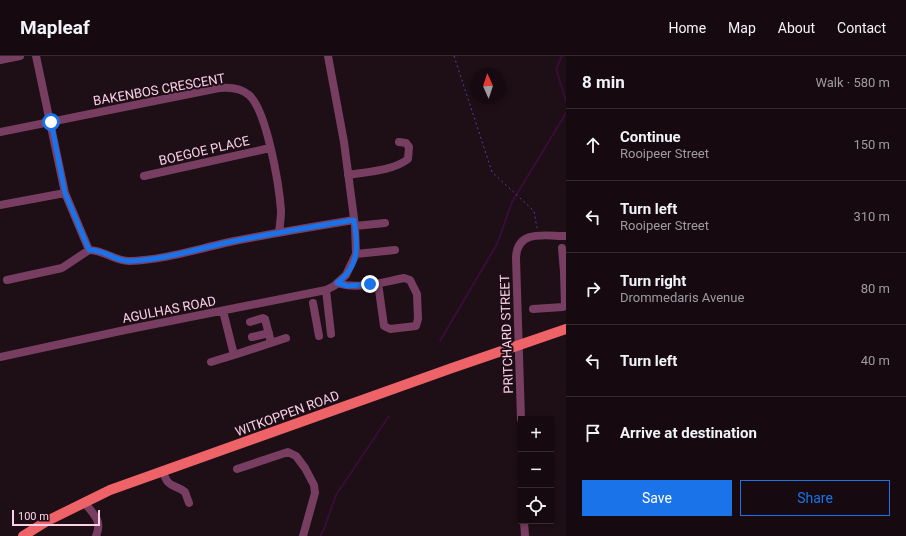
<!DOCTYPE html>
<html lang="en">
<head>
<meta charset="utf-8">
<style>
  :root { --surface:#160a10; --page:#1f1319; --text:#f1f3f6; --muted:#9e9a9f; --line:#352b30; --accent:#1a73e8 }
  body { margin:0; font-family:Roboto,sans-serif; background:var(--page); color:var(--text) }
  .controls { position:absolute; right:12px; bottom:12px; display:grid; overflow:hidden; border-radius:0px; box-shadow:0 2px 6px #0003 }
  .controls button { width:36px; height:36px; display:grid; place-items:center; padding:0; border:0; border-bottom:1px solid var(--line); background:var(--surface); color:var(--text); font:20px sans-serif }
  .compass { position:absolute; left:470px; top:12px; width:36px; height:36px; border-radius:50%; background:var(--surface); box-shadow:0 2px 6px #0003; rotate:357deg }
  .scale { position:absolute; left:12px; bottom:10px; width:88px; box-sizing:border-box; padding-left:4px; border:2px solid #fad0e7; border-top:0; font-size:11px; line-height:14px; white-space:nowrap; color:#fad0e7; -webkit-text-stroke:3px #1e0e16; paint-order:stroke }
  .stop { position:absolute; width:12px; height:12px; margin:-9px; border:3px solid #1a73e8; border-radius:50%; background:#fff }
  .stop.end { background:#1a73e8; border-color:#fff; box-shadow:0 1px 4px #0008 }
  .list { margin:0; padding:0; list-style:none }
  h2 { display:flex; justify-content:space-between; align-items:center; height:52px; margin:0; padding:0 16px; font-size:17px }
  h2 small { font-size:13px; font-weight:400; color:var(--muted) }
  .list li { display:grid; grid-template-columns:26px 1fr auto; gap:12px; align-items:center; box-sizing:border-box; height:72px; padding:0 16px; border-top:1px solid var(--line) }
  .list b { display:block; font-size:15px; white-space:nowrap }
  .list p { margin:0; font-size:13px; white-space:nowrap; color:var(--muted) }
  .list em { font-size:13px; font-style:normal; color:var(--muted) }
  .actions { display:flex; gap:8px; padding:12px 16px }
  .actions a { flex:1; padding:9px 0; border:1px solid var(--accent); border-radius:0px; text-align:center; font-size:14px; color:var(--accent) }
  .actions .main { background:var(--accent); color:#fff }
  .icon { flex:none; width:22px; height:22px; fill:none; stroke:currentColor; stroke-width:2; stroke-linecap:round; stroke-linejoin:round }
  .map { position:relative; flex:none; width:566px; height:480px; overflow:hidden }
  header { display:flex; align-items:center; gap:24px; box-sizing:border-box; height:56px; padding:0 20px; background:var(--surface); border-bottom:1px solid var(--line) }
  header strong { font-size:19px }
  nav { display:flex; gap:22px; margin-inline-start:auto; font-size:14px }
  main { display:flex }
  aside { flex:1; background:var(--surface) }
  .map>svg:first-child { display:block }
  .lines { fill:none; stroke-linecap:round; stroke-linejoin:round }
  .stream { stroke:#360e37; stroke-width:2 }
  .path { stroke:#573aa4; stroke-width:1; stroke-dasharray:2 3; stroke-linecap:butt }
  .minor { stroke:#783e62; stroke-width:8 }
  .major { stroke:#ee6368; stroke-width:10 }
  .route { stroke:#1a73e8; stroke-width:5 }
  .labels { text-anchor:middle; stroke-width:4; stroke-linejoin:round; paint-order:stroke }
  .street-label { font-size:13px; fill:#fad0e7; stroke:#1e0e16 }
</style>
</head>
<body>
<header>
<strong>Mapleaf</strong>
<nav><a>Home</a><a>Map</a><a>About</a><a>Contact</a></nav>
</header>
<main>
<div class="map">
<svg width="566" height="480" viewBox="0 0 566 480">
  <rect width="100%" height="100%" fill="#1e0e16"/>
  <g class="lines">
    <path class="stream" d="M562,0L556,13L566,45
      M440,285L497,188L512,146L566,57
      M320,480L324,473L336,439L389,360"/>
    <path class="path" d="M454,0L492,116L534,155L537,172"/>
    <path class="minor" d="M36,0L65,137L89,194C104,194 116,206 130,205C162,204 194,194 225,187C268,178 311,171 354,164
      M0,4L20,0
      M0,76L219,32C229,31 241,32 249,39C267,55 279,129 281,154C281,161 280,169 279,176
      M348,119C366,116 393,115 408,103L409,91L406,87L399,86
      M144,120L270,92
      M0,149L65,137
      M355,170L385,167
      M562,192L564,216H566
      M356,198L395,194
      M7,224L62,212L89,194
      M337,227C359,234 383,226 404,222L410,224L417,238L418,263L416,270L390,273L384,270L378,227
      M326,234L331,278
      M313,247L319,280
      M533,253L563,251L565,250L564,216
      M250,266L263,262L265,263L271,286
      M252,281L269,277
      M234,299L286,282
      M0,301L125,274L326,234L334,230L346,219L356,198L355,170L344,86L328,0
      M211,306L234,299L223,255
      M521,363L516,202C517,173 545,180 566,180
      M237,413L288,396L296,400L305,412L314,429L315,437L303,480
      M163,415C168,433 173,427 185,436L189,447
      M84,446C93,458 103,464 96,480
      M524,465L525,480"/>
    <path class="major" d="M23,480L47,465L110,434L452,312L566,273"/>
  </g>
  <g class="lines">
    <path class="route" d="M51,66L65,137L89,194C104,193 116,206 130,205C162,204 194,194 225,187C268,178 311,171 354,164C358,189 360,210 337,227L348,230L370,228"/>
  </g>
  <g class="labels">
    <g class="street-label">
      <text transform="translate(159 33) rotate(-10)" y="5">BAKENBOS CRESCENT</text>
      <text transform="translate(204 94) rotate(-13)" y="5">BOEGOE PLACE</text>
      <text transform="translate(169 253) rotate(-11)" y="5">AGULHAS ROAD</text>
      <text transform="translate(506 278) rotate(-92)" y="5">PRITCHARD STREET</text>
      <text transform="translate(287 357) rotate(-20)" y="5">WITKOPPEN ROAD</text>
    </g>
  </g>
</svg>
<div class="controls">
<button>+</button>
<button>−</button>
<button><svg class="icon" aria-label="locate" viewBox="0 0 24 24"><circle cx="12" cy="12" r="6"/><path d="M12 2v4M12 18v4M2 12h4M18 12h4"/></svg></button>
</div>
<svg class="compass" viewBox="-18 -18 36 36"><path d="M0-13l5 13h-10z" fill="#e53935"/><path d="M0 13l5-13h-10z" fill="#9e9a9f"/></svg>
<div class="scale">100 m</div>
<div class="stop" style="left:51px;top:66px"></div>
<div class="stop end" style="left:370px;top:228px"></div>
</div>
<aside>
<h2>8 min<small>Walk · 580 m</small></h2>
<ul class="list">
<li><svg class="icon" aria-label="ahead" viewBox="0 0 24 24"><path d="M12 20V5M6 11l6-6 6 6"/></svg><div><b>Continue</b><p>Rooipeer Street</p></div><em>150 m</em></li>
<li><svg class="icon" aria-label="left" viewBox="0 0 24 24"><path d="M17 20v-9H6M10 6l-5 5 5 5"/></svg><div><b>Turn left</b><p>Rooipeer Street</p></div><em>310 m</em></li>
<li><svg class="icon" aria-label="right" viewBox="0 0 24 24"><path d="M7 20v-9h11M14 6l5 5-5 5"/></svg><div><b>Turn right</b><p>Drommedaris Avenue</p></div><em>80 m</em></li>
<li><svg class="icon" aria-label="left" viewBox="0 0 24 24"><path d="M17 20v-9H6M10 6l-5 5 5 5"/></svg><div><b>Turn left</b></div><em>40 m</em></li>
<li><svg class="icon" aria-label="arrive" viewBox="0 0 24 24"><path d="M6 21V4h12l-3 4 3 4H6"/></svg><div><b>Arrive at destination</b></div></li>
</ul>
<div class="actions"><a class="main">Save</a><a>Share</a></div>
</aside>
</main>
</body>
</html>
